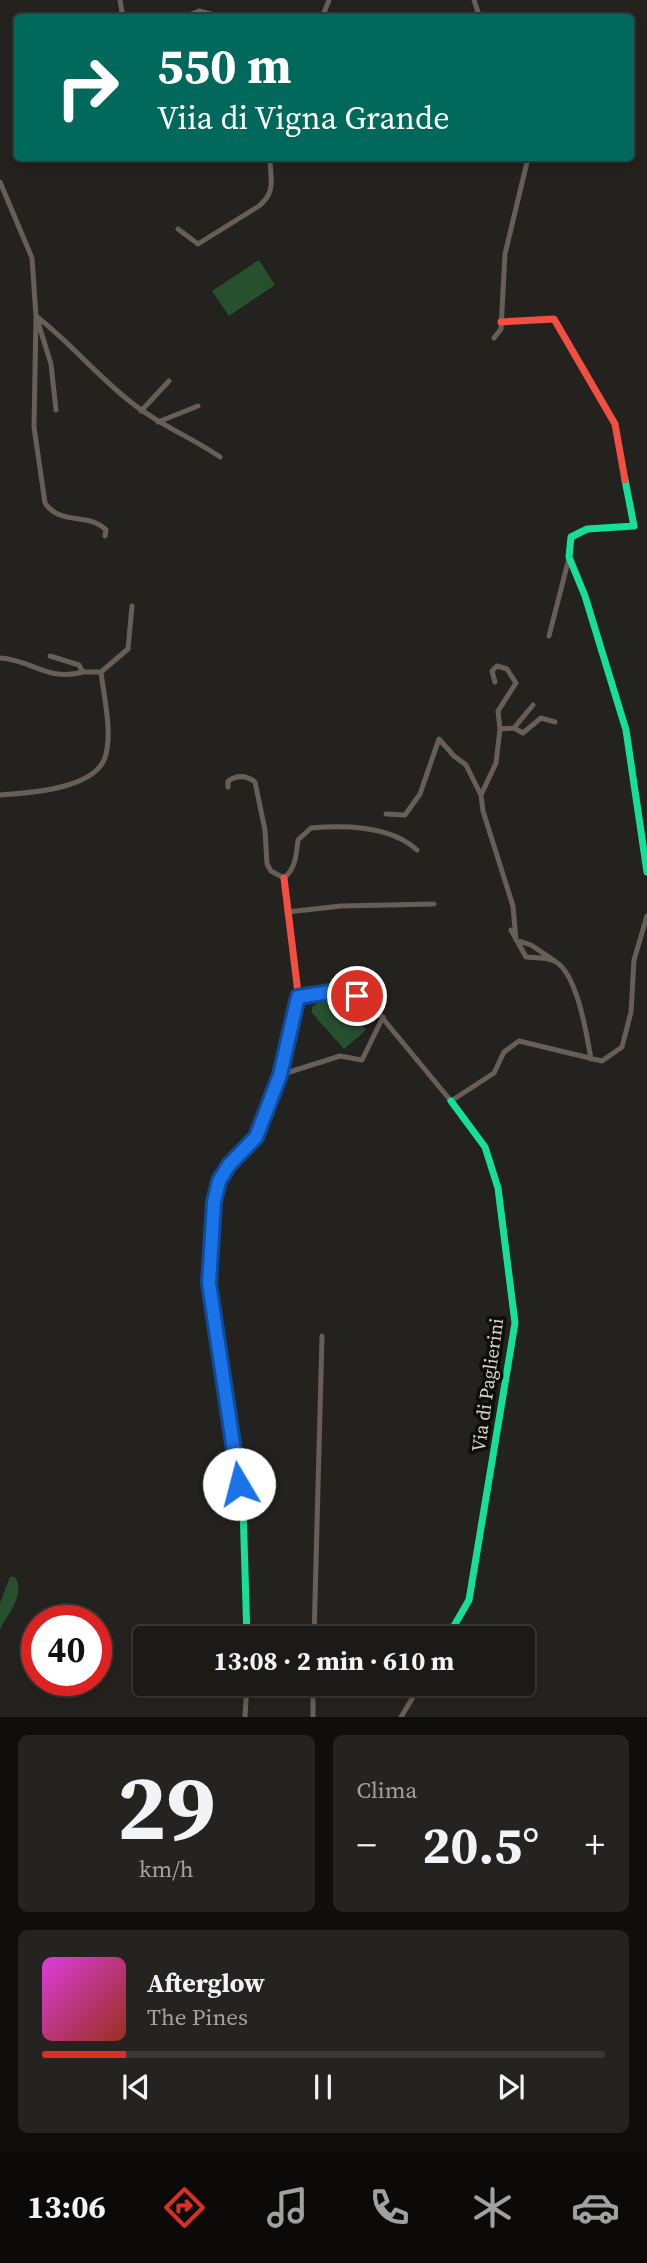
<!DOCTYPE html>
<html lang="it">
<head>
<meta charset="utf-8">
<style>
  body { margin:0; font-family:"Source Serif 4",serif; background:#24231f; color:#f1f3f6; height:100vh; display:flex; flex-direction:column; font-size:26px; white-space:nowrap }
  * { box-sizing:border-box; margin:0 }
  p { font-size:23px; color:#a0a1a1 }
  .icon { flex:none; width:38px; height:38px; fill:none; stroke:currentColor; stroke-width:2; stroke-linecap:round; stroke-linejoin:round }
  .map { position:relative; height:1717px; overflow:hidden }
  .details { display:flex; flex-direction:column; gap:18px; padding:18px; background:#0f0e0c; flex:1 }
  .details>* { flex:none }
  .guide { position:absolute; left:14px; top:14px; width:620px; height:147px; border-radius:7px; box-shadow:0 4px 10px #0003,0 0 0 2px #393835; background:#00695c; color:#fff; overflow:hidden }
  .speed { position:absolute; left:21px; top:1605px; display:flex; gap:14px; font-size:35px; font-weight:700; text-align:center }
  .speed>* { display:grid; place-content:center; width:91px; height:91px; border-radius:50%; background:#1b1a16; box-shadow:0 4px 10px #0003,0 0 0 2px #393835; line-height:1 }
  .speed .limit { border:10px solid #d22; background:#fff; color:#111 }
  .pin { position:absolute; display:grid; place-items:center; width:60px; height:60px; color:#fff; margin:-30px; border:4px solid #fff; border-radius:50%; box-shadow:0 2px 7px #0007 }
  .me { position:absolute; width:77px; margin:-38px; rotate:352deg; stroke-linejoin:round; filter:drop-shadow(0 0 5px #0008) }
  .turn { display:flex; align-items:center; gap:24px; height:147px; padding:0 28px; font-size:32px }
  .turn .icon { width:91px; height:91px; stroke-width:2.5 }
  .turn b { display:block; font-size:49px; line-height:60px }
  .big { font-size:52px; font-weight:700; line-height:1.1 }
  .details .tile { flex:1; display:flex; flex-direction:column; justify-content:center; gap:10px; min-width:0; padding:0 24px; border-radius:10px; background:#24231f }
  .details .dial { align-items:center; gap:0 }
  .dial b { font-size:91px; line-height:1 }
  .song { display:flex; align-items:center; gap:21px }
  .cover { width:84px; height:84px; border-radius:10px; background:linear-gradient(135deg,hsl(300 70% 55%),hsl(10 70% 35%)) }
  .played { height:7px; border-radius:4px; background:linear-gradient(90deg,#d93025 15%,#393835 15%) }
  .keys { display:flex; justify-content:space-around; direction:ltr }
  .heat { display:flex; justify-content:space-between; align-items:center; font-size:38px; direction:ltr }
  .details .tiles { flex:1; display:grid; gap:18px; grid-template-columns:1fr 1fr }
  .tile:last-child { grid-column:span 2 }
  .trip { position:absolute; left:133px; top:1626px; width:402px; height:70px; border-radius:7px; background:#1b1a16; box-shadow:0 4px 10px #0003,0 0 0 2px #393835; font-weight:700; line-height:70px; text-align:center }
  .menu { display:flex; height:112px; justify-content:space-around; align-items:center; background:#0b0a09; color:#a0a1a1 }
  .menu .icon { width:49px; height:49px }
  .menu .on { color:#d93025 }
  .menu b { font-size:32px; color:#f1f3f6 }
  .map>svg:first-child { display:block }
</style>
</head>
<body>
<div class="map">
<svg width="647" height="1717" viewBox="0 0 647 1717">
  <rect width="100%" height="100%" fill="#24221e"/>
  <path fill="#27502f" d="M259 260 275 285 229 316 212 291Z
    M331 995 338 996 366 1030 344 1049 312 1013V1007Z
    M10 1577H15C26 1594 8 1614 0 1629V1603Z"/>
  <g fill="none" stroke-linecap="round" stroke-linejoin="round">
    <path stroke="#675e57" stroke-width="5" d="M120 0 123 18
      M474 0 480 18
      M182 18 199 11 226 18
      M322 18 329 0
      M0 182 32 258 36 316C72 344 97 376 132 403 159 425 191 437 220 457
      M178 229 198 244 259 206C277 191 270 178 270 158
      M36 316 34 427 45 503C60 526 90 512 106 530L105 536
      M37 319 51 364 56 410
      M494 338 501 329 505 254 528 158
      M141 411 169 381
      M158 422 198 406
      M549 636 569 558
      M50 656 79 665 83 672H101
      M0 658C33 660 48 682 83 672
      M495 682 492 671 497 666 507 669 516 683 498 711 500 729 496 763 481 795 483 811 513 906 516 940 531 945 555 961
      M514 728 523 733 541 718 555 722
      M500 729 514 728 533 705
      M228 787V781C237 775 246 775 255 782L265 830 267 864 271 871 284 878C296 868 296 855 298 840L311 828C345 825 391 826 417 850
      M0 795C29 793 99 789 106 754 112 730 104 697 101 672L128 649 132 606
      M386 814 405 815 420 794 439 739 454 756 466 765 481 795
      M287 912 341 906 434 904
      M511 930 526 957C534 958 546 957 554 961 577 971 587 1036 591 1059
      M298 997C324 990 347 992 370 1003L451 1101 494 1073 504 1052 519 1041 602 1061 622 1047 631 1012 634 960 647 916
      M280 1075 340 1056 362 1060 383 1017
      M314 1638 322 1336
      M313 1684V1717
      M245 1717 247 1684
      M401 1717 421 1684"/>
    <path stroke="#16e098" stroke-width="7" d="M625 480 634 526 587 529 571 537 569 557 585 596 626 730 647 872
      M247 1638 243 1507 208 1260 220 1181 229 1165 253 1140
      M447 1638 469 1600 515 1323 498 1188 485 1147 451 1101"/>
    <path stroke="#f24e42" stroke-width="7" d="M501 322 554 319 615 424 625 480
      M253 1140 280 1075 299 1001 284 878"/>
  </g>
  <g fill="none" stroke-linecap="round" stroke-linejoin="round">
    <defs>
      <path id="route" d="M239 1484 209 1283 214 1202 219 1181 229 1165 256 1137 280 1075 298 997 330 992 357 996"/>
    </defs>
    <use href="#route" stroke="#114b97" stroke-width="18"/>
    <use href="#route" stroke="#1a73e8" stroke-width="12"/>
  </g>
  <g text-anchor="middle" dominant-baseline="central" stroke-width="7" stroke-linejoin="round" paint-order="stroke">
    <g font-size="19" fill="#d7d5d0" stroke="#0e0d09">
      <text transform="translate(487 1385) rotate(-82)">Via di Paglierini</text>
    </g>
  </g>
</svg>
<div class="speed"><div class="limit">40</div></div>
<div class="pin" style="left:357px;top:996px;background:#d93025"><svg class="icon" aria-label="arrive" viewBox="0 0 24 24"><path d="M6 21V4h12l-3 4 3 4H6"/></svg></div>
<svg class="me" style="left:239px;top:1484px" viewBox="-20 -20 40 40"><circle r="19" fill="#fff"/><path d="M0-13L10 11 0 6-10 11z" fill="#1a73e8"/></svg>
<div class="trip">13:08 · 2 min · 610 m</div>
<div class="guide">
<div class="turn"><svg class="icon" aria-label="right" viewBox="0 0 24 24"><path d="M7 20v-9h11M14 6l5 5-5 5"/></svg><div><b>550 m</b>Viia di Vigna Grande</div></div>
</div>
</div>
<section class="details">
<div class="tiles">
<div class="tile dial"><b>29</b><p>km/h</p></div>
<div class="tile"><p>Clima</p>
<div class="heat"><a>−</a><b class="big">20.5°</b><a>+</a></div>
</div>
<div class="tile">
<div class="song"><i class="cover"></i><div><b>Afterglow</b><p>The Pines</p></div></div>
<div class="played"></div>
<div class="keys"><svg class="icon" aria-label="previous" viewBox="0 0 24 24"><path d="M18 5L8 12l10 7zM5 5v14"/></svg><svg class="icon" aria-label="pause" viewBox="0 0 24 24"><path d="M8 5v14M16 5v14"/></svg><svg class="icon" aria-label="next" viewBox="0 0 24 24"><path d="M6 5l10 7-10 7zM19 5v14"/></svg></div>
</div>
</div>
</section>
<nav class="menu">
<b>13:06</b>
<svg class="icon on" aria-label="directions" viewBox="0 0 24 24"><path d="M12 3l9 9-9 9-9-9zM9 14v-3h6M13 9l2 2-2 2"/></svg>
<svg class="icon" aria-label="music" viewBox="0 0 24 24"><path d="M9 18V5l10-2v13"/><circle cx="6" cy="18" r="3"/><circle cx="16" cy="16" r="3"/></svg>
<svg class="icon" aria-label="phone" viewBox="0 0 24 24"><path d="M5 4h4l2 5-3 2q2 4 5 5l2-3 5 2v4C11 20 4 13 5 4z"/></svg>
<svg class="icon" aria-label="climate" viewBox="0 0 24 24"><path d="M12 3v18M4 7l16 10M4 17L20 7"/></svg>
<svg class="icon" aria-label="car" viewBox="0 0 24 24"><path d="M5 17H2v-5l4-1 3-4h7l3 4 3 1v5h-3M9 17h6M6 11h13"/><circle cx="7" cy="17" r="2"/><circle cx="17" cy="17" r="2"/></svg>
</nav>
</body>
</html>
